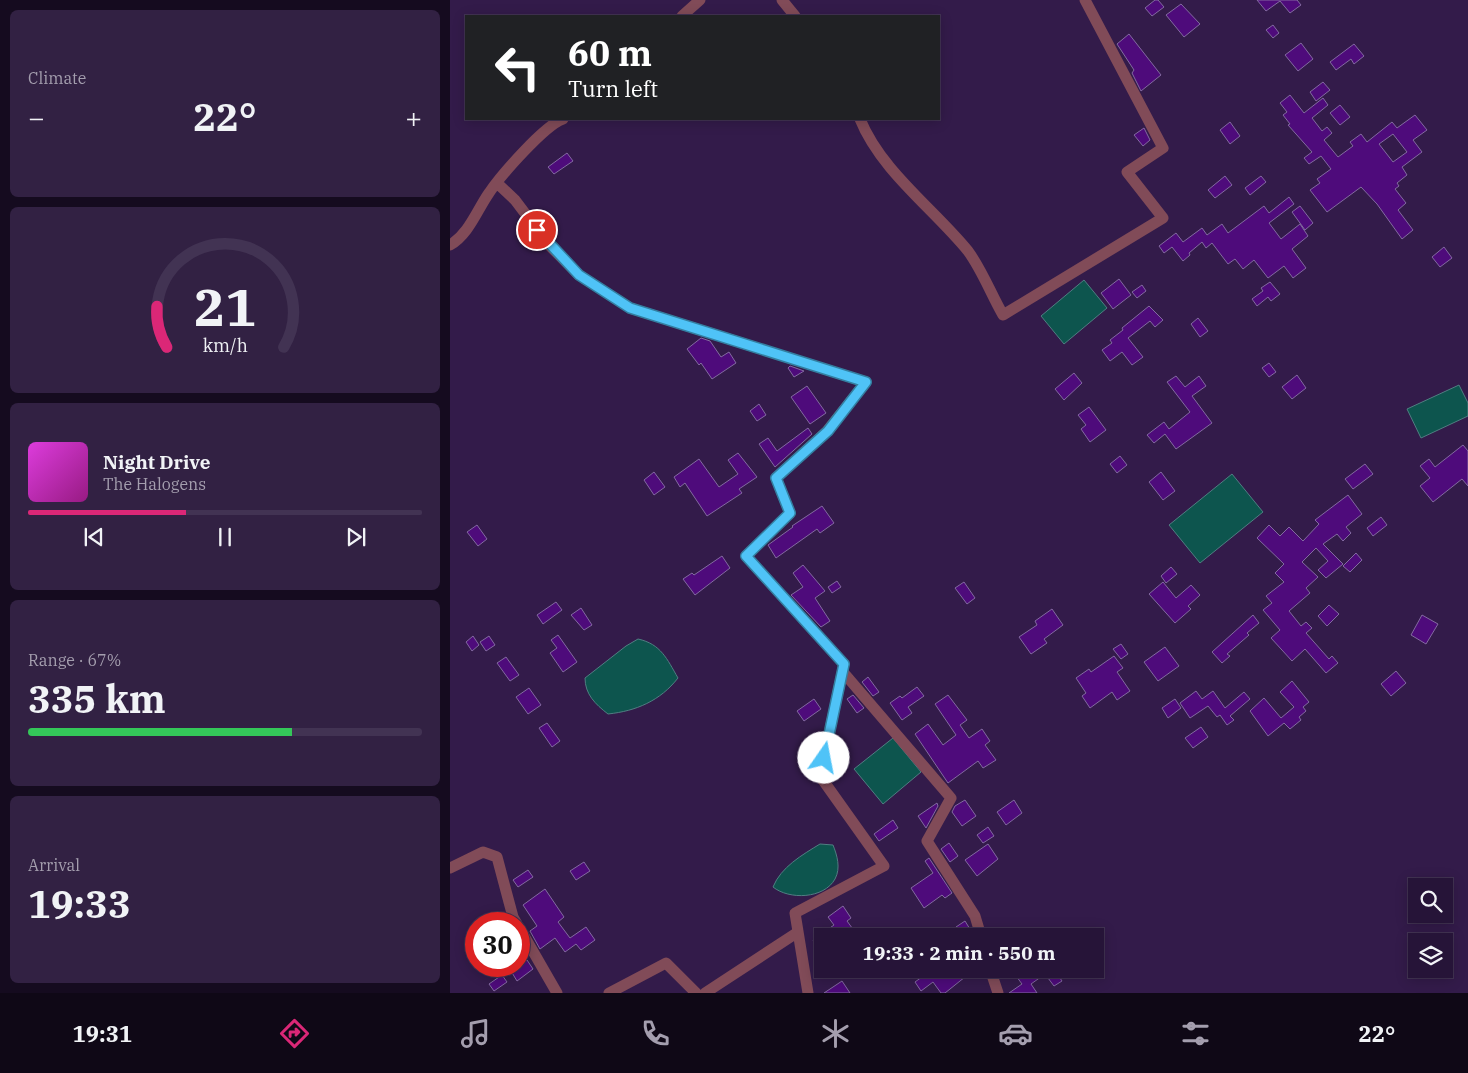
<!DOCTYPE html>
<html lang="en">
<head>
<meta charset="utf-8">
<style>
  body { margin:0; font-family:"IBM Plex Serif",serif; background:#322143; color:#f1f3f6; height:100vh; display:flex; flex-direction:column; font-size:19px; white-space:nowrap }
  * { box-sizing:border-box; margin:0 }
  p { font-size:16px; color:#a49eae }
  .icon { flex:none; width:28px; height:28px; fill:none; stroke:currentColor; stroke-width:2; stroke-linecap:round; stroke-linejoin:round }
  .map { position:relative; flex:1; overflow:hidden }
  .side { display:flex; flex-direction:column; gap:10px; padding:10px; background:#150b1f; width:450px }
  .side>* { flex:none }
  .hud { position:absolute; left:15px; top:15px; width:475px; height:105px; border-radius:0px; box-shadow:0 2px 12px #0003,0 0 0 1px #423353; background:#202124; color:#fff; overflow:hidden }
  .fabs { position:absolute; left:958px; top:878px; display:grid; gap:10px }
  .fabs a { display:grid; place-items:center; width:45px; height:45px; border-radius:0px; background:#261438; box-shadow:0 2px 12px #0003,0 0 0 1px #423353; font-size:25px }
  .speed { position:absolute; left:15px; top:912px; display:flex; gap:10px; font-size:25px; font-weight:700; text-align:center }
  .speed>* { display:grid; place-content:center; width:65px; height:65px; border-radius:50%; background:#261438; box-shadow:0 2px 12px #0003,0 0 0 1px #423353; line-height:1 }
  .speed .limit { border:8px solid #d22; background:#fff; color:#111 }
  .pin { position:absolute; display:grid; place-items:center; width:42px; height:42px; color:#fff; margin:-21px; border:2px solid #fff; border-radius:50%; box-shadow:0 1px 5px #0007 }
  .me { position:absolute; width:55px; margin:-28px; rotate:12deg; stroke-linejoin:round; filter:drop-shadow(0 0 4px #0008) }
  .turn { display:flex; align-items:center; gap:18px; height:105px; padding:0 20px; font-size:22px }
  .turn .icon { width:65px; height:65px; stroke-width:2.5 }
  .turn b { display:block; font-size:35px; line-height:42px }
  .big { font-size:38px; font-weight:800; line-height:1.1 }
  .side .widget { flex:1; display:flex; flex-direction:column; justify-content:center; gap:8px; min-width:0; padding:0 18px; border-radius:8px; background:#322143 }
  .side .dial { align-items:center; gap:0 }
  .dial svg { height:130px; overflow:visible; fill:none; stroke:#423353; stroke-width:7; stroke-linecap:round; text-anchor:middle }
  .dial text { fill:#f1f3f6; stroke:none }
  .song { display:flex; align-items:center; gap:15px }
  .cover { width:60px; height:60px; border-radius:8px; background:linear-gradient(135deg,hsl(300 70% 55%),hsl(310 70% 35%)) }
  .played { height:5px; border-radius:2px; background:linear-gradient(90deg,#db2777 40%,#423353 40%) }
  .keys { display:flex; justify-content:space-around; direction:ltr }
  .heat { display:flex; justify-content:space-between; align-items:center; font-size:28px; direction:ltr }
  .charge { height:8px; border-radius:4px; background:linear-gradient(90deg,#34c759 67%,#423353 0) }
  .trip { position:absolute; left:364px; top:928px; width:290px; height:50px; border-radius:0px; background:#261438; box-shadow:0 2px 12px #0003,0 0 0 1px #423353; font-weight:800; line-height:50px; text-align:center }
  .tabs { display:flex; height:80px; justify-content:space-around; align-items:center; background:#0f0816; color:#a49eae }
  .tabs .icon { width:35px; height:35px }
  .tabs .selected { color:#db2777 }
  .tabs b { font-size:22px; color:#f1f3f6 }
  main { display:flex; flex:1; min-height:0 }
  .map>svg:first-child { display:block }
</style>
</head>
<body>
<main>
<section class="side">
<div class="widget"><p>Climate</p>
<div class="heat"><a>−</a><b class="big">22°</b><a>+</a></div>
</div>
<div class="widget dial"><svg viewBox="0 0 100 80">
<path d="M14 69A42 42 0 1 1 86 69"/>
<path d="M14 69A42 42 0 0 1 8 44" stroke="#db2777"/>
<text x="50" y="56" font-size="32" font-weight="700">21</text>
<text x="50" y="72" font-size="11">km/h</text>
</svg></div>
<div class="widget">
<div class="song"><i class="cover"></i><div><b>Night Drive</b><p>The Halogens</p></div></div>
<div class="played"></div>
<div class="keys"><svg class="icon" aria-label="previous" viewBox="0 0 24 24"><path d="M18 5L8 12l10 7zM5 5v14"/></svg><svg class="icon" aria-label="pause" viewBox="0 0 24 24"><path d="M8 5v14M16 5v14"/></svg><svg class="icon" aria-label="next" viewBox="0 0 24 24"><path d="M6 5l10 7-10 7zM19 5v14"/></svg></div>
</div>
<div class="widget"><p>Range · 67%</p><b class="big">335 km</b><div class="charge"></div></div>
<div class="widget"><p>Arrival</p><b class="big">19:33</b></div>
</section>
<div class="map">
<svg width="1018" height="993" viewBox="0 0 1018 993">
  <rect width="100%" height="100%" fill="#331b4a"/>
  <path fill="#0d554e" stroke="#507e82" d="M634 280 657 308 614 344 591 316Z
    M1009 385 1018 403V416L971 438 957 409Z
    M782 474 813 512 750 563 719 525Z
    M188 639C211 644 217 659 228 678 210 701 186 711 158 714 145 704 135 694 135 678L176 646Z
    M443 738 471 772 433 804 404 769Z
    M370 844 383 845C387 855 391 868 385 879 374 899 339 900 323 887 331 867 352 855 370 844Z"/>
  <path fill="#4e0b7b" stroke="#836aa1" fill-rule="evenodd" d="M705 0H708L714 7 702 16 695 8Z
    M807 0H847L851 5 840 13 830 1 816 11Z
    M731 4 750 24 734 37 716 15Z
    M823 25 829 33 823 38 816 30Z
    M679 34 711 75 691 91 682 73 684 70 667 44Z
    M851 43 863 59 848 71 835 55Z
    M904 44 914 56 904 64 901 59 886 70 880 62Z
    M873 82 880 90 866 101 860 92Z
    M840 95 854 113 873 98 878 105 862 118 872 131 877 127 882 133 874 140 888 157 903 146 900 142 911 134 917 142 942 122 947 128 965 115 977 130 963 140 972 152 952 167 957 175 947 183 949 186 945 189 956 203 948 210 963 230 952 239 927 204 911 187 877 212 860 190 870 183 867 179 881 169 871 156 859 164 854 158 862 152 838 125 840 124 833 115 837 112 830 103ZM943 134 957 152 943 162 929 144Z
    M890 105 900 117 890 125 880 113Z
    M780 122 790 136 780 144 770 130Z
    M694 128 700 140 693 146 684 135Z
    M117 153 123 161 104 174 98 167Z
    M775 176 782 185 765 198 758 190Z
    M811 176 816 182 800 195 795 188Z
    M839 197 844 204 819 223 831 239 850 224 858 236 842 249 856 268 843 278 834 266 818 278 804 260 793 269 785 259 778 264 762 243 756 248 752 242 739 253 740 255 733 261 722 247 714 253 709 246 726 233 733 242 752 228 757 235 772 224 778 233 814 206 819 213Z
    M850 206 863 223 855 230 842 212Z
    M994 247 1002 258 990 267 982 257Z
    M669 279 681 295 663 309 651 293Z
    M820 282 830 294 821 301 818 297 807 306 802 299 813 291 811 288Z
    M692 285 696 291 687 298 682 292Z
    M699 306 713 320 705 327 700 321 678 338 693 357 682 365 672 352 660 361 652 350 662 343 660 340 673 330 672 328Z
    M748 318 758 331 750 337 741 324Z
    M251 338 260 341 271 357 279 352 286 363 262 379 251 363 249 365 237 349Z
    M819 363 826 372 819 377 812 368Z
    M340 366 354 371 344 377 338 368Z
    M624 373 632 383 614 400 605 389Z
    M847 375 856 388 842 399 832 387Z
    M726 376 735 387 749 376 756 386 742 396 762 423 726 449 715 434 704 443 697 435 714 422 719 429 740 412 717 382Z
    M357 386 376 413 360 424 341 397Z
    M309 404 316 415 307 421 300 411Z
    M639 407 656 430 640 442 631 429 636 425 628 415Z
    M358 428 362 434 325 467 309 444 318 438 327 451Z
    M1013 445 1018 451V486L1012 479 983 502 970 486 980 478 970 466 979 459 985 467Z
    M288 453 307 477 289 489 292 493 257 516 235 483 230 487 224 477 249 459 269 487 288 474 278 460Z
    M670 456 677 465 667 473 660 464Z
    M915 464 923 474 903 489 895 479Z
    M204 472 215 487 204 495 194 480Z
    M711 472 725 491 713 500 699 482Z
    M898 495 912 514 896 527 901 533 893 541 887 534 873 544 893 564 876 578 868 570 878 561 866 548 852 562 868 577 856 588 860 593 839 611 851 626 856 622 862 628 856 633 879 659 882 656 888 663 876 673 855 649 842 661 821 638 830 630 813 610 822 603 816 596 834 582 825 573 834 564 807 538 819 525 830 536 839 527 853 541 869 524 865 520Z
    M372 506 384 523 370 533 367 529 326 558 318 545 343 527 342 526Z
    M931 517 937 525 923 536 917 528Z
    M27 525 37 539 28 546 17 532Z
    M906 553 912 560 900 572 893 566Z
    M272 556 280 568 245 595 233 579 242 573 244 575Z
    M353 565 375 591 365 598 380 621 371 627 341 595 353 587 343 573Z
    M721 567 727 574 716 583 711 576Z
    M387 581 391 587 382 593 378 587Z
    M514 582 525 598 517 604 505 588Z
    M713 582 726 598 741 585 750 595 738 606 741 609 725 623 699 594Z
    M106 602 112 610 93 624 87 615Z
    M879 605 889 614 877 626 868 616Z
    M131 608 142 625 134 630 121 615Z
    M602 609 613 625 594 639 597 643 581 654 569 637 587 625 585 621Z
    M803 615 809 623 797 633 799 635 777 654 780 656 772 663 762 652Z
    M972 615 988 624 976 644 961 635Z
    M108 635 127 662 113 672 100 653 107 648 101 640Z
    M23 636 29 645 22 651 16 642Z
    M39 636 45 645 36 651 30 642Z
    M671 644 678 654 671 659 663 649Z
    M715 647 729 666 708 681 694 662Z
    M664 656 673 668 667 672 680 691 667 700 662 692 640 708 632 696 636 693 626 678 639 669 641 672Z
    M56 657 69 675 60 681 47 663Z
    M946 671 956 683 941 696 931 684Z
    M418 677 429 692 423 696 412 682Z
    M842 681 859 702 853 707 856 711 849 717 851 720 840 729 834 723 818 736 800 711 814 698 831 718 844 707 830 692Z
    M467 687 474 696 458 707 462 713 452 720 440 703 450 696 452 698Z
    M79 688 91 705 78 714 66 697Z
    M746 691 752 699 763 691 775 708 794 692 800 699 780 716 784 720 777 725 770 715 767 717 758 706 740 718 730 703Z
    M403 695 414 708 407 713 397 699Z
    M498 695 517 720 510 725 519 738 532 729 540 741 535 745 546 760 533 768 528 761 498 783 465 734 478 724 493 745 506 735 485 704Z
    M364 699 371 709 354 721 347 711Z
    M725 699 731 708 718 718 712 708Z
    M97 723 110 741 102 747 89 728Z
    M751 727 758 737 743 748 735 738Z
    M364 751 367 754 365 765 355 772 348 762Z
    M515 800 526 816 512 826 502 812 505 806Z
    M564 800 572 813 556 825 547 812Z
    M487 803 488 806 476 828 468 816Z
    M443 820 448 828 429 841 424 834Z
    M538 827 544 836 533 843 527 835Z
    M499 843 508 856 500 862 491 849Z
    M538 844 548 859 527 876 515 860Z
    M479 858 502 893 495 898 492 895 474 908 461 888 483 873 475 861Z
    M134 862 140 871 126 880 120 871Z
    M78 870 83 877 68 887 63 880Z
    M95 889 114 917 108 922 120 938 136 927 145 940 131 950 126 944 115 952 105 938 90 949 80 931 87 926 73 905Z
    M393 906 401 918 397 921 408 936H372V953L363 940 384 925 378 917Z
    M515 921 523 934 519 936H513L506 927Z
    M77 960 83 969 67 981 61 971Z
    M472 969H525L495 993H491L483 982 471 991 465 982 476 974Z
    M561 969H575L578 974 586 969H604L612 981 604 986 595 974 581 984 587 993H559L572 984Z
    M52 975 57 982 44 991 39 984Z
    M392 981 400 993H374Z"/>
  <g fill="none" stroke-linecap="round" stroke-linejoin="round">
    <path stroke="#814b58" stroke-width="11" d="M332 0 345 16
      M232 16 250 0
      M410 119C431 171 484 209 518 251 532 270 541 294 553 315L713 218 677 172 713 148 635 0
      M47 183 65 200 99 245 129 275 180 308 416 382 377 431 326 478 340 513 296 556 394 664 370 776 434 866 345 913 358 993
      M0 245C19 234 27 210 39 193 51 175 95 125 113 119
      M393 672 501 798 477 841 525 916 531 936
      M0 868 33 852 47 857 63 917 67 924
      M69 927 107 993
      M540 969 548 993
      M159 993 216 963 246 993
      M255 993 348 932"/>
  </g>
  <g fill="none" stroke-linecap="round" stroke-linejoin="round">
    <defs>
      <path id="route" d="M87 230 129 275 180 308 416 382 378 431 326 478 340 513 296 556 394 664 374 758"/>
    </defs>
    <use href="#route" stroke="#337fa1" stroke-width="12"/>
    <use href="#route" stroke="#4fc3f7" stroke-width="9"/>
  </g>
</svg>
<div class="fabs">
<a><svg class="icon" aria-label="search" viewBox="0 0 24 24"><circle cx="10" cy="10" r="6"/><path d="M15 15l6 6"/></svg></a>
<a><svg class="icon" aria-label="layers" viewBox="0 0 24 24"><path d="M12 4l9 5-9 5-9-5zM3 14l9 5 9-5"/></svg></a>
</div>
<div class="speed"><div class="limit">30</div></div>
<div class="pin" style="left:87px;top:230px;background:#d93025"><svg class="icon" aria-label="arrive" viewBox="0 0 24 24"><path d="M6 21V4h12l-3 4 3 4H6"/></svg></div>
<svg class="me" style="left:374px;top:758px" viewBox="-20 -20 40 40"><circle r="19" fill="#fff"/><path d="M0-13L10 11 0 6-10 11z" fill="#4fc3f7"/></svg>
<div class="trip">19:33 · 2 min · 550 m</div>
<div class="hud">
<div class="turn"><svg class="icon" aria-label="left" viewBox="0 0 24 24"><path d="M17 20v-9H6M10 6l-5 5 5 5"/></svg><div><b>60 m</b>Turn left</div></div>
</div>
</div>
</main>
<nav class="tabs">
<b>19:31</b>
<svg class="icon selected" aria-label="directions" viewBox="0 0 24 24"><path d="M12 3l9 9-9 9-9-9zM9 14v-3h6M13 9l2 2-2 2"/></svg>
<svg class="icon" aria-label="music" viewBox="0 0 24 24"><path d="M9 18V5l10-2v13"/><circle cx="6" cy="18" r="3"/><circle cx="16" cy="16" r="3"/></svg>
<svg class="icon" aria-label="phone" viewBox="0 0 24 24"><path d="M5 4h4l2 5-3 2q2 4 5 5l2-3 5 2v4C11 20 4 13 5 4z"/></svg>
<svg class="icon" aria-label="climate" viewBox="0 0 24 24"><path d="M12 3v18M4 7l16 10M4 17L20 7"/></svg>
<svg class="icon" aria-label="car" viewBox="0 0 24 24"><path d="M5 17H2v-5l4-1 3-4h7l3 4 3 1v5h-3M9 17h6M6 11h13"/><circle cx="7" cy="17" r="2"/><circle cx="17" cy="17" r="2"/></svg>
<svg class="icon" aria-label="filters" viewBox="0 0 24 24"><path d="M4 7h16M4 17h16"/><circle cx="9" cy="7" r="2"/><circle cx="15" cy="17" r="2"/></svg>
<b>22°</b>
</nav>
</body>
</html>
